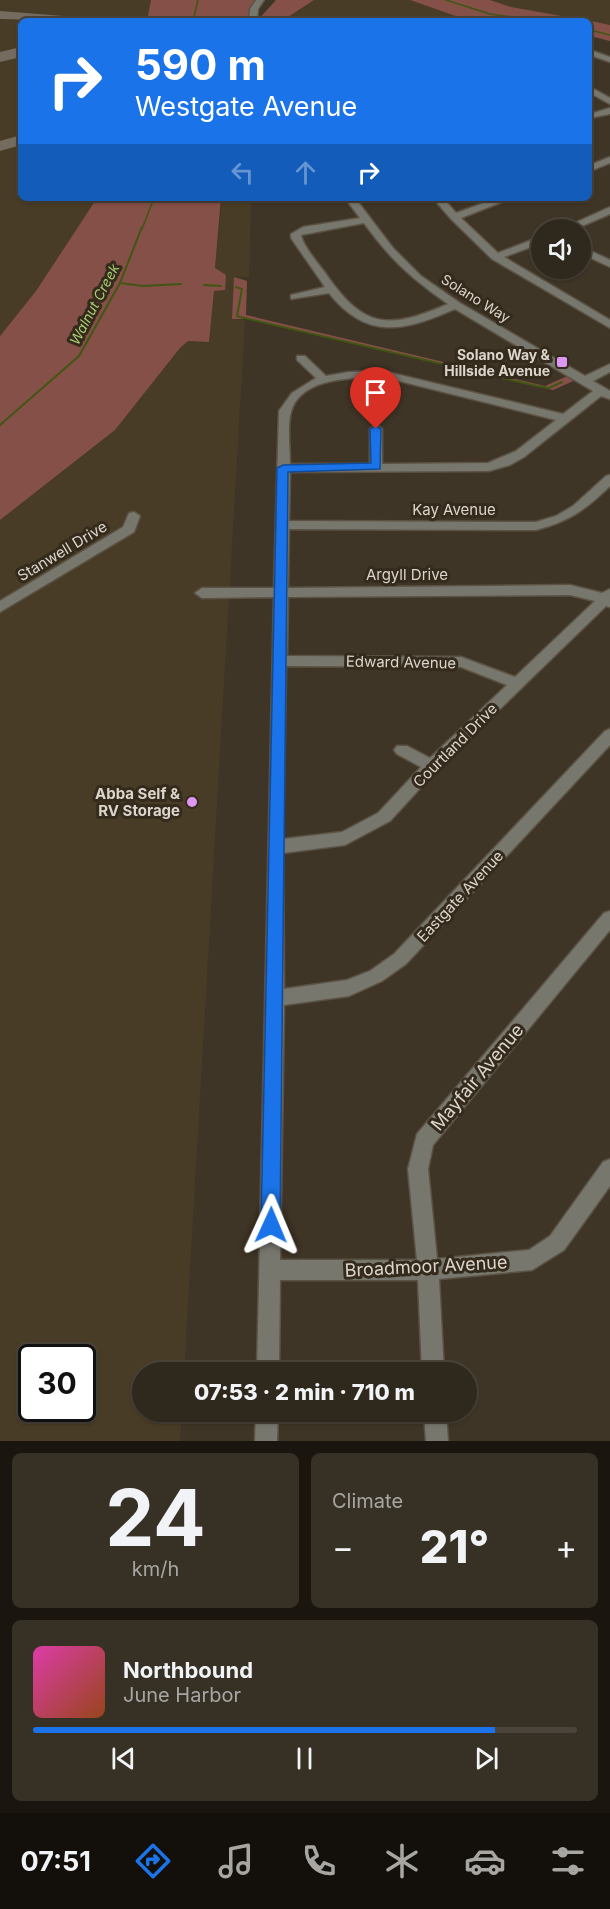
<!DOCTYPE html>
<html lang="en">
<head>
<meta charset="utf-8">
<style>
  body { margin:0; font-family:Inter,sans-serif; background:#373025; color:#f1f3f6; height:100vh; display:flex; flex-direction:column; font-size:22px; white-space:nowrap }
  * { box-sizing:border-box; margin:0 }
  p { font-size:20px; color:#a7a6a3 }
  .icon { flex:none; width:33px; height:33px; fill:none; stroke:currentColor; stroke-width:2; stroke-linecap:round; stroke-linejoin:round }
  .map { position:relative; height:1441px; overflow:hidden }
  .sheet { display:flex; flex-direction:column; gap:12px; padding:12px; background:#1a160f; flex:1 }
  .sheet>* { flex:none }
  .hud { position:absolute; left:18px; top:18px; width:574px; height:183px; border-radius:9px; box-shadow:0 2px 4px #0004,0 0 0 2px #4a443b; background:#1a73e8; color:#fff; overflow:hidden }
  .controls { position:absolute; left:531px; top:219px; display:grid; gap:12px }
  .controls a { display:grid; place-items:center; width:60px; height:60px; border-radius:50%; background:#2f281c; box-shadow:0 2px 4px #0004,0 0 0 2px #4a443b; font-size:30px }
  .speed { position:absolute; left:18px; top:1344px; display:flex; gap:12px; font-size:30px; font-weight:700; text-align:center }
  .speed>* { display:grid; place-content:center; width:78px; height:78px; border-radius:50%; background:#2f281c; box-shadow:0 2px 4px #0004,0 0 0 2px #4a443b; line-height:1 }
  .speed .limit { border:3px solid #111; border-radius:9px; background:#fff; color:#111 }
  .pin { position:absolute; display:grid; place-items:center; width:51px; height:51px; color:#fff; margin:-62px -26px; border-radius:50% 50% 50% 0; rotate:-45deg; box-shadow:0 0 6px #0007 }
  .pin .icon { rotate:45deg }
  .me { position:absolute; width:66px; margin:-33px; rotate:1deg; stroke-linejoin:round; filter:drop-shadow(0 0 4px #0008) }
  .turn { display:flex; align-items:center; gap:21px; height:126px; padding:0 18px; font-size:27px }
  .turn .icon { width:78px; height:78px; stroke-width:2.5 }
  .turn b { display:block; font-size:42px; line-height:51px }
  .lanes { display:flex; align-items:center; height:57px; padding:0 18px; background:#0003; justify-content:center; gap:30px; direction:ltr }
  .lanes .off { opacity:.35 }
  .big { font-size:45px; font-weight:800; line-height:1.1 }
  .sheet .card { flex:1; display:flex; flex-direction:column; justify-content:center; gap:9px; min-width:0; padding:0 21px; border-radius:9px; background:#373025 }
  .sheet .dial { align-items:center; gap:0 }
  .dial b { font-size:78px; line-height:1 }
  .song { display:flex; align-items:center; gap:18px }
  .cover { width:72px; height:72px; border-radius:9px; background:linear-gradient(135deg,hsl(320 70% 55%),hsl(20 70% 35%)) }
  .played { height:6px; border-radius:3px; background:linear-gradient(90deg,#1a73e8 85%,#4a443b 85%) }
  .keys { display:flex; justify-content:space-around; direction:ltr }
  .heat { display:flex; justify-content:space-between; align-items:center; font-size:33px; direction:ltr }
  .sheet .tiles { flex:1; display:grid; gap:12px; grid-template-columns:1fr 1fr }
  .card:last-child { grid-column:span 2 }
  .trip { position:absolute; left:132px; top:1362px; width:345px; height:60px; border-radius:30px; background:#2f281c; box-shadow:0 2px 4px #0004,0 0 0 2px #4a443b; font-weight:800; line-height:60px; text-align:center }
  .tabs { display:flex; height:96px; justify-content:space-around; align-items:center; background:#13100b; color:#a7a6a3 }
  .tabs .icon { width:42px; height:42px }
  .tabs .active { color:#1a73e8 }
  .tabs b { font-size:27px; color:#f1f3f6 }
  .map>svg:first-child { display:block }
</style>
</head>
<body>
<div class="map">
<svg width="610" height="1441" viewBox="0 0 610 1441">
  <rect width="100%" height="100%" fill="#3f3526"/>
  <path fill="#493c26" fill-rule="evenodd" d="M0 0H151L147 21H21V198H97L36 291 0 336Z
    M314 0H410L468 20 282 21Z
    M490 0H610V25L511 7Z
    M222 198H251L249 277H234L233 319 245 320 184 1372H142V1412H182L180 1441H0V520L115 430 180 348 188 341 209 342 214 291 224 290 215 268ZM32 1358H82V1408H32Z"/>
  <path fill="#855047" d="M151 0H260L253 21H147Z
    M276 0H314L282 21H257Z
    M410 0H490L511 7 596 22 610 25V41L590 36V21H466L467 20Z
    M97 198H221L215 268 226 275 225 290 214 291 209 342 188 341 180 348 115 430 0 520V336L36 291Z
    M234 277 247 281 246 315 545 386 572 374 580 378 553 390 249 319H232Z"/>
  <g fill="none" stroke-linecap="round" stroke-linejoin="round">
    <path stroke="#3f5713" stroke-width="1.5" d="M446 0 490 14 542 21
      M193 21 198 0
      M590 30 610 35
      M142 229 154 198"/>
    <path stroke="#3f5713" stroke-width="2" d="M120 283 143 286 181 284
      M204 285 221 286
      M236 287 242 289 237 316 240 317 537 386 549 388 562 382
      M0 425 79 356 120 283 142 227"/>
    <path fill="#746c5f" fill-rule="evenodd" d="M0 11 77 17 84 21 0 19Z
      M21 47V57L0 62V52Z
      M21 135V145L0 151V141Z"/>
    <defs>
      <path id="minor" d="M256 0H264L258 9 257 21H249L250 9Z
        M590 50 610 57V62L590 55Z
        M590 87 610 98V104L590 93Z
        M610 108V114L590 118V114Z
        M610 157V163L590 171V165Z
        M345 198H355L393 248 421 276 460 303 585 376 610 364V372L593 381 610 391V399L601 396 524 457 510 465 489 471 290 472 289 521 536 522 556 516 573 506 606 476 610 475V486C585 510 570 521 536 530L289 529 288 588 570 585 602 593 610 589V607L606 606 437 770 390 821 345 845 283 853 284 989 347 980 370 971 394 954 605 731 610 729V745L406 964 382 981 349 996 284 1005 280 1260H417L408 1169 417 1134 604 913 610 911V930L433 1145 428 1169 437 1259 529 1250 550 1236 603 1162 610 1159V1186L564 1250 532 1270 439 1279 444 1372H422L418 1280H280L279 1372H257L274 597 202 598 195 593 202 588H274L279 411 292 393 316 378 297 360V356H305L326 376 349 372 383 371 563 414 593 391 455 309C405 331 367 341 329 293L291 299V295L325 287 291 238V234L303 227 360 218ZM364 223C391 260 411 278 448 304 388 330 364 329 326 274 318 263 304 248 301 235ZM383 377 556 420 516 451 488 463 382 464V429L376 425 370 429V464H290C290 450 287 425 291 412 301 376 355 378 383 377ZM570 595 595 601 515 677 461 657 287 656 288 597ZM286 666 461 667 507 685 430 758 407 746H397L394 750 397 754 421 767 378 813 342 832 283 839Z
        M433 198H443L456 213 498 198H512L461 218 498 253 542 236V243L504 257 610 320V328L492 259 451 219Z
        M610 207V214L573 230H559Z
        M580 246 610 260V267L580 253Z
        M134 512 140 516 134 532 0 612V601L123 527 129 513Z
        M256 1412H278L277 1441H255Z
        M424 1412H446L448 1441H426Z"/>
    </defs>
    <use href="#minor" stroke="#5b5244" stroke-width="3"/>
    <use href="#minor" fill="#77776e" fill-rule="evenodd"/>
  </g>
  <path fill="#1a73e8" stroke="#114b97" stroke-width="1.5" d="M376 426 381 429 380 469 288 472 280 1225 277 1231 271 1234 264 1231 261 1225 277 468 283 465 371 463 370 429Z"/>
  <g fill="#de98f3" stroke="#352b1c" stroke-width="2">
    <rect x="556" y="356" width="12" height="12" rx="3"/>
    <circle cx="192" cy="802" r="6"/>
  </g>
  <g text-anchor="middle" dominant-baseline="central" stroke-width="6" stroke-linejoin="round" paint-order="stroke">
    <g font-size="14" fill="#dbd5cc" stroke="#352b1c">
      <text transform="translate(476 298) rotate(32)">Solano Way</text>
    </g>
    <g font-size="14" font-style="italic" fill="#a9ce72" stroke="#352b1c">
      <text transform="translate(94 304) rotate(-62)">Walnut Creek</text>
    </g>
    <g font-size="14" font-weight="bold" fill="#dbd5cc" stroke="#352b1c" text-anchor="end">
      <text x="550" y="354">Solano Way &amp;<tspan x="550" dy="16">Hillside Avenue</tspan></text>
    </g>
    <g font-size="15" fill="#dbd5cc" stroke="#352b1c">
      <text x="454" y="509">Kay Avenue</text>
      <text transform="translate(62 551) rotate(-31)">Stanwell Drive</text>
      <text x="407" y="574">Argyll Drive</text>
      <text transform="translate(401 662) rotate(1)">Edward Avenue</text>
      <text transform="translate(455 745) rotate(-45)">Courtland Drive</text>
      <text transform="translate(460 896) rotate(-47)">Eastgate Avenue</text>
    </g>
    <g font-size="15" font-weight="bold" fill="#dbd5cc" stroke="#352b1c" text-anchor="end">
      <text x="180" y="793">Abba Self &amp;<tspan x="180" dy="17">RV Storage</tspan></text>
    </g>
    <g font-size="18" fill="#dbd5cc" stroke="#352b1c">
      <text transform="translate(477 1077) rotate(-50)">Mayfair Avenue</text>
      <text transform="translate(426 1266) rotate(-3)">Broadmoor Avenue</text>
    </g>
  </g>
</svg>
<div class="controls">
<a><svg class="icon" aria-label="sound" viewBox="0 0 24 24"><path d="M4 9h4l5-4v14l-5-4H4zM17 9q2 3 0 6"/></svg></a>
</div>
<div class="speed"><div class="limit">30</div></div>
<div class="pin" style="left:376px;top:429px;background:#d93025"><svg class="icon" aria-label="arrive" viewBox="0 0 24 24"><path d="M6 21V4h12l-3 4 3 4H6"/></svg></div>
<svg class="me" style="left:271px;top:1225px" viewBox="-20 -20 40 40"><path d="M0-17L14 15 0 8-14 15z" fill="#1a73e8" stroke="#fff" stroke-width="4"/></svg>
<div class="trip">07:53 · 2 min · 710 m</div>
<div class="hud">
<div class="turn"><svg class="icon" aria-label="right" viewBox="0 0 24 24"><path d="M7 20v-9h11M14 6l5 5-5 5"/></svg><div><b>590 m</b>Westgate Avenue</div></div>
<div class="lanes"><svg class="icon off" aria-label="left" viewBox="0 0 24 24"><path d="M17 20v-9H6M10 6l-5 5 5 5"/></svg><svg class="icon off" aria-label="ahead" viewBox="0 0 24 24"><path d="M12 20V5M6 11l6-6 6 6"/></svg><svg class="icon" aria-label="right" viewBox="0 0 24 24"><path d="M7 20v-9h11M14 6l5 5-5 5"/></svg></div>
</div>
</div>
<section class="sheet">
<div class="tiles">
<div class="card dial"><b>24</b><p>km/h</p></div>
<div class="card"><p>Climate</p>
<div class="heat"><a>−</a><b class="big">21°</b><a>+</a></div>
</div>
<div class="card">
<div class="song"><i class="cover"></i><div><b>Northbound</b><p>June Harbor</p></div></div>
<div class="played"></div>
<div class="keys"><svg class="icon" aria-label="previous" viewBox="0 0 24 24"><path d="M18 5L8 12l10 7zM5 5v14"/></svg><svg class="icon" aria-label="pause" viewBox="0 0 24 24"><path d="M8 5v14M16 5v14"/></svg><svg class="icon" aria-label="next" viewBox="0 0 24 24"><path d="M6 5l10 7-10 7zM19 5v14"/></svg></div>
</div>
</div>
</section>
<nav class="tabs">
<b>07:51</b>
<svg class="icon active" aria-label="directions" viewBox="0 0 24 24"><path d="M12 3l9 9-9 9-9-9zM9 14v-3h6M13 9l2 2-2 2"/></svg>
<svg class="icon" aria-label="music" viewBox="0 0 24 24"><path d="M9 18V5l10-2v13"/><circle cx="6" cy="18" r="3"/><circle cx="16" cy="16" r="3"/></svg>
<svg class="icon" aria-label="phone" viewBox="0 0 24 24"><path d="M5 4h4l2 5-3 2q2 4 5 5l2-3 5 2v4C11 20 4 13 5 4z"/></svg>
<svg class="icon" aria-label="climate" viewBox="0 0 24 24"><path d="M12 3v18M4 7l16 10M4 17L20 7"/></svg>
<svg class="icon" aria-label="car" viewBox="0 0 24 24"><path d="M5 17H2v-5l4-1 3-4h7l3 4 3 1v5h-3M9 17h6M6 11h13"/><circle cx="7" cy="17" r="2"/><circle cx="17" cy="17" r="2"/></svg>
<svg class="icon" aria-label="filters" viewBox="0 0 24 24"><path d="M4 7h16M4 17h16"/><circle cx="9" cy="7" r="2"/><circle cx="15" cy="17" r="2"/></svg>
</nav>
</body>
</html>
